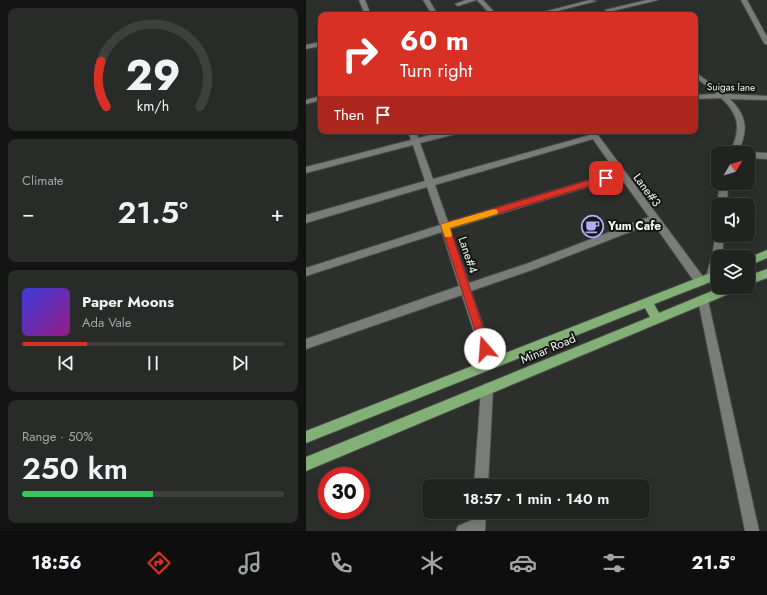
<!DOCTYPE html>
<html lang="en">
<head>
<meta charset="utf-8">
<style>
  body { margin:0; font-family:Jost,sans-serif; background:#292b29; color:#f1f3f6; height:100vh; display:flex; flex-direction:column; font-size:15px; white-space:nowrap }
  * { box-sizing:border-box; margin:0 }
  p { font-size:13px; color:#a2a4a5 }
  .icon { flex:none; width:22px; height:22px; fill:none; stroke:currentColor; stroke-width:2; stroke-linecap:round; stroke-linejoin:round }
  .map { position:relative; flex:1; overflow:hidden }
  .sheet { display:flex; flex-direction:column; gap:8px; padding:8px; background:#121312; width:306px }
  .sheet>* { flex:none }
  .guide { position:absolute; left:12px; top:12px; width:380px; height:122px; border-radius:8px; box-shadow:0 2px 10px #0003,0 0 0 1px #3e403e; background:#d93025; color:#fff; overflow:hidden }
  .needle { width:26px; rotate:52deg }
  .tools { position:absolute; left:405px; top:146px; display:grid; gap:8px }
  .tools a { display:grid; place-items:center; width:44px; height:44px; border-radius:8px; background:#212320; box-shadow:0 2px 10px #0003,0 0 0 1px #3e403e; font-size:20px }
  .speed { position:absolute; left:12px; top:467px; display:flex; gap:8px; font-size:20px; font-weight:700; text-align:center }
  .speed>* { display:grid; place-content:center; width:52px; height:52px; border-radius:50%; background:#212320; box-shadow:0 2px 10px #0003,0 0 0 1px #3e403e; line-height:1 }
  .speed .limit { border:6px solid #d22; background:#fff; color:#111 }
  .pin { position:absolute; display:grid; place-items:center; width:34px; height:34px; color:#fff; margin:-17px; border-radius:8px; box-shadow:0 2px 6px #0006 }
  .me { position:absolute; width:44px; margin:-22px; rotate:342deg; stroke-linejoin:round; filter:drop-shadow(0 0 3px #0008) }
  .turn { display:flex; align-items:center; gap:14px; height:84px; padding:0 16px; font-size:18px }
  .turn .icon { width:52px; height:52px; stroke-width:2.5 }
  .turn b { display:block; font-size:28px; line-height:34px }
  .then { display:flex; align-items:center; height:38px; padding:0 16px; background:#0003; gap:8px; font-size:15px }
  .big { font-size:30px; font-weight:600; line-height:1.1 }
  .sheet .widget { flex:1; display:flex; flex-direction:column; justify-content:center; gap:6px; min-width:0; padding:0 14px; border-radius:8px; background:#292b29 }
  .sheet .dial { align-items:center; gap:0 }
  .dial svg { height:104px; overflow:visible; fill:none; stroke:#3e403e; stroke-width:7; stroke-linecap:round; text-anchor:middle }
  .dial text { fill:#f1f3f6; stroke:none }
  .song { display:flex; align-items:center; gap:12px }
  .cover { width:48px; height:48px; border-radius:6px; background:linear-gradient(135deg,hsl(240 70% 55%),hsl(310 70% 35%)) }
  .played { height:4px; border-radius:2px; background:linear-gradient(90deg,#d93025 25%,#3e403e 25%) }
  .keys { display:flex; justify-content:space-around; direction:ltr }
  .heat { display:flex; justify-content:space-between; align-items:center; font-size:22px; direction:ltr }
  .charge { height:6px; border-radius:3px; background:linear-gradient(90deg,#34c759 50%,#3e403e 0) }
  .trip { position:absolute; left:116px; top:479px; width:228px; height:40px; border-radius:8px; background:#212320; box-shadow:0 2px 10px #0003,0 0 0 1px #3e403e; font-weight:600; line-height:40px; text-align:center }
  .menu { display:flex; height:64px; justify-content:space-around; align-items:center; background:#0d0e0d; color:#a2a4a5 }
  .menu .icon { width:28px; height:28px }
  .menu .active { color:#d93025 }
  .menu b { font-size:18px; color:#f1f3f6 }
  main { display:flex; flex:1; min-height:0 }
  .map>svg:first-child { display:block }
</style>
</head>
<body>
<main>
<section class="sheet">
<div class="widget dial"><svg viewBox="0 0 100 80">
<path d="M14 69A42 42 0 1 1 86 69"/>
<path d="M14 69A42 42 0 0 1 10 34" stroke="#d93025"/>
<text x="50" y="56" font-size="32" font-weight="700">29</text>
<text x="50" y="72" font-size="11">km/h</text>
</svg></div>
<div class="widget"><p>Climate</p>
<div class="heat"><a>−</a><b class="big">21.5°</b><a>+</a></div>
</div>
<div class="widget">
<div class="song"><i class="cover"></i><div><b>Paper Moons</b><p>Ada Vale</p></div></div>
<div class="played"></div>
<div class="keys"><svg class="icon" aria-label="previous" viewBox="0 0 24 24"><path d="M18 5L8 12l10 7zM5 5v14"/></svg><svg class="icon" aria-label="pause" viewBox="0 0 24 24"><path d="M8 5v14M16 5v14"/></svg><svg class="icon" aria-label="next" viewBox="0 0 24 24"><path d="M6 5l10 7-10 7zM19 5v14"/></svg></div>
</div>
<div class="widget"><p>Range · 50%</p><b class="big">250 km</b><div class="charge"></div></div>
</section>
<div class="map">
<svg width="461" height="531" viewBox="0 0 461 531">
  <rect width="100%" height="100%" fill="#2c2f2b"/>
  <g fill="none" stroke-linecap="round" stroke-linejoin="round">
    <defs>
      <path id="minor" d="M53 0H59L65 15H59Z
        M117 0H123L132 15H109L124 11Z
        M160 0H170L152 6 149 4Z
        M171 0H177L191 15H185Z
        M284 0 290 1 236 15H226Z
        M341 0H352L302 12 299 10Z
        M435 0H441L461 37V45L458 43Z
        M15 42V46L0 49V45Z
        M389 72 419 94 461 96V100L424 99C442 117 442 130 432 153H424C434 130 435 116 415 98L389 99V95L411 94 389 77Z
        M15 96V100L0 104V100Z
        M102 131H110L112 138 141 131H155L154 133 114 143 127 179 284 135 281 131H289L398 278 399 281 398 284 394 285 390 284 347 223 226 270 165 291 190 364 188 368 184 370 180 368 178 364 156 295 0 349V339L153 286 136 232 0 276V268L134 225 121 187 0 223V215L119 181 107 145 0 173V167L105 140ZM287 139 310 172 142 222 129 185ZM314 177 343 217 220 264 163 283 144 229Z
        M442 152 461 153V159L442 158V153H439Z
        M414 183H422L421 205H411Z
        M410 232H412V235H418L416 257H412C412 265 412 273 409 280L405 281 401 280 400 277 407 252Z
        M397 295 401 297 402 300 453 531H439L392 300 393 297Z
        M181 383 185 385 187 389 182 486H168L175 389 177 385Z
        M166 512H180L179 531H150L152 526 166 520Z"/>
      <path id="primary" d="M461 250V258L442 266V258Z
        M461 269V278L442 285V276Z
        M412 270V279L348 304 353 313 416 287H433L432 290 0 471V457L344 317 339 308 0 443V431Z"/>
    </defs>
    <use href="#minor" stroke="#4a4c4a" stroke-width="2"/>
    <use href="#primary" stroke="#4a4c4a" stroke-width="2"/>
    <use href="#minor" fill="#797d78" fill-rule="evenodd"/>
    <use href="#primary" fill="#83b076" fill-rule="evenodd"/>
  </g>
  <path fill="#d93025" stroke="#8d1f18" d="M300 175 304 178 303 180 144 228 184 349 183 352 179 354 176 352 135 226 136 224Z"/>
  <path fill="#f59e0b" d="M188 209 191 210 192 212 191 214 144 228 146 235 145 237H139L135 226 136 224Z"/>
  <defs>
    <symbol id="cafe-ring" viewBox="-11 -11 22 22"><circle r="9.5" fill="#151715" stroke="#b5acf9" stroke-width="1.5"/><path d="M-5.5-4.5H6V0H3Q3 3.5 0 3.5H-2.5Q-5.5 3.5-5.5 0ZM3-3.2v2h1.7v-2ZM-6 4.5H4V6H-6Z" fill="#b5acf9"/></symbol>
  </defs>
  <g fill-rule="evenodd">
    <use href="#cafe-ring" x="274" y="214" width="25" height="25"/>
  </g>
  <g text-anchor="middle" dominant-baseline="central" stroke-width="4" stroke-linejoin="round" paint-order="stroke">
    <g font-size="10" fill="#f3f5f3" stroke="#151715">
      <text transform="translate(425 87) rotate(1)">Suigas lane</text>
    </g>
    <g font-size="12" fill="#f3f5f3" stroke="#151715">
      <text transform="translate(341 190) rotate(54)">Lane#3</text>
      <text transform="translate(162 255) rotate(72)">Lane#4</text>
      <text transform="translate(242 349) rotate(-23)">Minar Road</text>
    </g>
    <g font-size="12" font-weight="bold" fill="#f3f5f3" stroke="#151715" text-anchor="start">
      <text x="302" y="226">Yum Cafe</text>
    </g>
  </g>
</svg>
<div class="tools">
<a><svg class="needle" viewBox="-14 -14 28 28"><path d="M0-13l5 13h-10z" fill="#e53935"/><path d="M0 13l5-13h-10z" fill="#a2a4a5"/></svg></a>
<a><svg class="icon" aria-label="sound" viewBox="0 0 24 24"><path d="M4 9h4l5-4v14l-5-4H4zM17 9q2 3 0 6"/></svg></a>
<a><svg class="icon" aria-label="layers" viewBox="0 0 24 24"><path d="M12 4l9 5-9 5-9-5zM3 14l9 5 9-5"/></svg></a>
</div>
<div class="speed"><div class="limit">30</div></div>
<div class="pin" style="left:300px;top:178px;background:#d93025"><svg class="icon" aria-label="arrive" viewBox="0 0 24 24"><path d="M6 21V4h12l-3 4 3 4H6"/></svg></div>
<svg class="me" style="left:179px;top:349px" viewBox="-20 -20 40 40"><circle r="19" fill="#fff"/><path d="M0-13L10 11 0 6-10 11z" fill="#d93025"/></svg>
<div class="trip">18:57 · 1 min · 140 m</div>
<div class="guide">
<div class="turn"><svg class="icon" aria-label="right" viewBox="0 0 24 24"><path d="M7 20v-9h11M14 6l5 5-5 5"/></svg><div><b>60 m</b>Turn right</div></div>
<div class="then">Then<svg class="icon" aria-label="arrive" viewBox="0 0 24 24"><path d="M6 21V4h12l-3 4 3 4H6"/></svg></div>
</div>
</div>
</main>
<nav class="menu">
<b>18:56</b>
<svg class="icon active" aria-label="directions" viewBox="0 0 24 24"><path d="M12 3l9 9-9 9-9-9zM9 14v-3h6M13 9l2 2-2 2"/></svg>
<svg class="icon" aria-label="music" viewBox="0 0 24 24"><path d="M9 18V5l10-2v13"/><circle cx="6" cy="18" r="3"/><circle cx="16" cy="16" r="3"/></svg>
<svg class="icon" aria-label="phone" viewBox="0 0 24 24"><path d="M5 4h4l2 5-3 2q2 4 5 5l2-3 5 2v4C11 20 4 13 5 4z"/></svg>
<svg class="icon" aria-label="climate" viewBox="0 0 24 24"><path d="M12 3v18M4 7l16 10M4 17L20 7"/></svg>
<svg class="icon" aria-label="car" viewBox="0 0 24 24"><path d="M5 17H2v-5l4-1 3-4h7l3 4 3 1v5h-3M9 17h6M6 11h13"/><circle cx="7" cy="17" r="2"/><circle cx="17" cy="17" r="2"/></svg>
<svg class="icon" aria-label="filters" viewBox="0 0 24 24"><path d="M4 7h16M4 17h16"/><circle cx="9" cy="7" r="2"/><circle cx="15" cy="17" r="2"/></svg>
<b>21.5°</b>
</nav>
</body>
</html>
